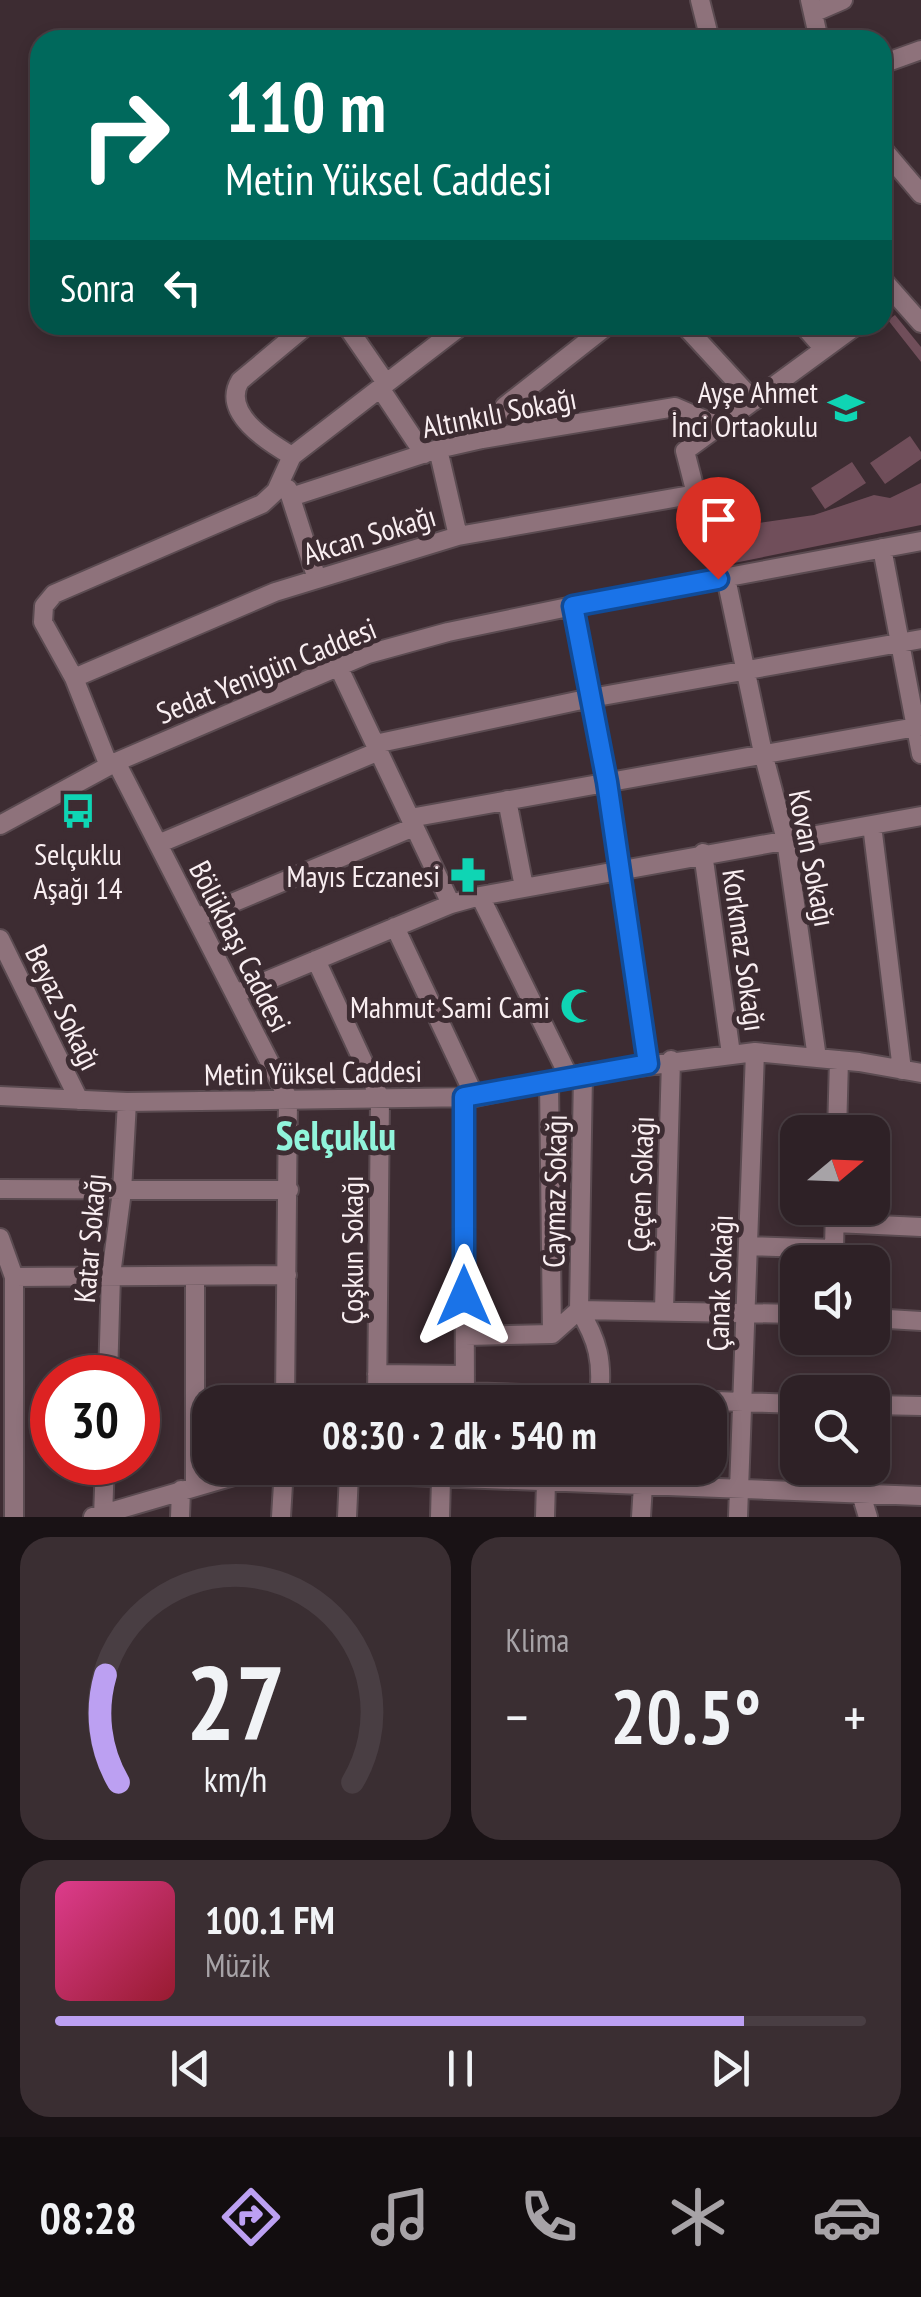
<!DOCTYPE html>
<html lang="tr">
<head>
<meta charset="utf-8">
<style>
  body { margin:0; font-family:"PT Sans Narrow",sans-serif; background:#3a2e32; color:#f1f3f6; height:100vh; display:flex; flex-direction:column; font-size:38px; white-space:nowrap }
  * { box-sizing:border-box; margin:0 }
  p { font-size:32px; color:#a7a3a7 }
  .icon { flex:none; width:55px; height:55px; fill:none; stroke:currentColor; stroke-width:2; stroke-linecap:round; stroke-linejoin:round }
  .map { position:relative; height:1517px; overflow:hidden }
  .sheet { display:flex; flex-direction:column; gap:20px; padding:20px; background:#191215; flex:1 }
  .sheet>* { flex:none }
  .guide { position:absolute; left:30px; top:30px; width:862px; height:305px; border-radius:30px; box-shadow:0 5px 15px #0003,0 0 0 2px #493e43; background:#00695c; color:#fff; overflow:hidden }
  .needle { width:65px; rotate:71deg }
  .controls { position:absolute; left:780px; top:1115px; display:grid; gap:20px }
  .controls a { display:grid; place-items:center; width:110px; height:110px; border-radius:20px; background:#2e2126; box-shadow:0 5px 15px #0003,0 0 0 2px #493e43; font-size:50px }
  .speed { position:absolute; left:30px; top:1355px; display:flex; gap:20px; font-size:50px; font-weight:700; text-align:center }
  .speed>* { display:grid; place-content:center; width:130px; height:130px; border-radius:50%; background:#2e2126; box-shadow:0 5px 15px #0003,0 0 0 2px #493e43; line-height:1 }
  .speed .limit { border:15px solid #d22; background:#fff; color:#111 }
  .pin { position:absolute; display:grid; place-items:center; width:85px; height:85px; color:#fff; margin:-102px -42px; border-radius:50% 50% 50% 0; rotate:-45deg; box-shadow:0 0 10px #0007 }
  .pin .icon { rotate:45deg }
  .me { position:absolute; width:110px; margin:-55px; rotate:0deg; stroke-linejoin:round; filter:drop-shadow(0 0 8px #0008) }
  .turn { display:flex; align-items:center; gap:35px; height:210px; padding:0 30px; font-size:45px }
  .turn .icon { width:130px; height:130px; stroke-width:2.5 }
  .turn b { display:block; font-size:70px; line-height:85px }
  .then { display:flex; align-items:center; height:95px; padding:0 30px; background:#0003; gap:20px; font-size:38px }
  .big { font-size:75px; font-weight:800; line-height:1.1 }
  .sheet .card { flex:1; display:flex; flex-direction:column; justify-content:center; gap:15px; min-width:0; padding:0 35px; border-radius:30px; background:#3a2e32 }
  .sheet .dial { align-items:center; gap:0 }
  .dial svg { height:260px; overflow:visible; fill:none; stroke:#493e43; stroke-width:7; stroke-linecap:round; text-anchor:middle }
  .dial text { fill:#f1f3f6; stroke:none }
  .song { display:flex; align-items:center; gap:30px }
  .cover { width:120px; height:120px; border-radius:15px; background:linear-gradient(135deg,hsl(330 70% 55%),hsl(350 70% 35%)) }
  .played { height:10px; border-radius:5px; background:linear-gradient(90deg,#bca0f2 85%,#493e43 85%) }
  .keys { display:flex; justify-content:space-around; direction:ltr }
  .heat { display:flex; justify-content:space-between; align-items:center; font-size:55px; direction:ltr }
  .sheet .tiles { flex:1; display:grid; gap:20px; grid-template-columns:1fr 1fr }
  .card:last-child { grid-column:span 2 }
  .trip { position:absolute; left:192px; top:1385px; width:535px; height:100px; border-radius:30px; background:#2e2126; box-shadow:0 5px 15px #0003,0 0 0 2px #493e43; font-weight:800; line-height:100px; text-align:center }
  .tabs { display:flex; height:160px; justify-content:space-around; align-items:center; background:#120d0f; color:#a7a3a7 }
  .tabs .icon { width:70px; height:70px }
  .tabs .active { color:#bca0f2 }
  .tabs b { font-size:45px; color:#f1f3f6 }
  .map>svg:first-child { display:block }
</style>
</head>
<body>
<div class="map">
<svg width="921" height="1517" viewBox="0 0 921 1517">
  <rect width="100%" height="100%" fill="#3d2c32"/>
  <path fill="#704e5a" d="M895 315 921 347V362L888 320Z
    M910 436 921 452V459L885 484 870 463Z
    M852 462 866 483 825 509 811 488Z
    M921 483V525L729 564 723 528 814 515 874 495 890 498Z"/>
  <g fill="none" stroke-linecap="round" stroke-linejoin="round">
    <defs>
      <path id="minor" d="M700 0 710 40
        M810 0 819 40
        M813 13 843 0
        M882 64 921 50
        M882 148 921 194
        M882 279 921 323
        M346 325 386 383
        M684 325 754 401
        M803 325 824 349
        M380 388 424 454
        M482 439 505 406 608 325
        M438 449 458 536
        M292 456 462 325
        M292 456C268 442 221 413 240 381L307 325
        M288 489 317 579
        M291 497 438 449 482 439 675 407 719 426
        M882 548 921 754
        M726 578 763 753 786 840 817 1058
        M573 606 607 782 648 1064
        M338 666 451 904
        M74 678 275 592 458 536 696 494 685 451 857 325
        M375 744 591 698 921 639
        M116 762 288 1098 285 1402
        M109 766 74 678 43 622 44 606 54 594 262 504 276 491 292 456
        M507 800 524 887
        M410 818 921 726
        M0 825 116 762 368 654 448 632 573 606 921 541
        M872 825 902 1070
        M158 844 379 751
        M703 853 731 1054
        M480 896 569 1077
        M196 918 414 827
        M395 927 475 1097
        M0 939 79 1100
        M316 960 380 1098 377 1402
        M235 994 451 904 480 896 921 816
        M549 1081 552 1334
        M0 1096 127 1102 475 1097 583 1074 755 1052 859 1062 921 1073
        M464 1097 465 1401
        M837 1132 839 1060
        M0 1189 289 1190
        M835 1223 921 1227
        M0 1238 14 1277V1517
        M748 1246 834 1249 835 1208
        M195 1276V1487
        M14 1277 287 1275
        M579 1310 583 1074
        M579 1310C598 1340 603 1362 599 1397
        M664 1310 671 1060
        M872 1318 921 1321
        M465 1336 552 1334 579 1310 798 1314
        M377 1374 465 1375
        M108 1378 111 1275 122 1191 127 1102
        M465 1392 798 1404
        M285 1401 320 1402
        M872 1405 921 1406
        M284 1471 921 1496
        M861 1494 868 1517
        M93 1517 261 1468
        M103 1517 105 1462
        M180 1517 181 1490
        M281 1517 284 1468
        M347 1517 349 1474
        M440 1517 441 1478
        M545 1517 546 1482
        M641 1517 643 1485
        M738 1517 755 1052"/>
    </defs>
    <use href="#minor" stroke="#5b4b51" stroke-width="22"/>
    <use href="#minor" stroke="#8e727b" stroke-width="18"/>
  </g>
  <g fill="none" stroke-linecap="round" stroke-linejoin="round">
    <defs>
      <path id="route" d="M464 1296V1097L648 1064 607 782 573 606 718 579"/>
    </defs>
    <use href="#route" stroke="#114b97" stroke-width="25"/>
    <use href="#route" stroke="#1a73e8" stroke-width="18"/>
  </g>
  <defs>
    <symbol id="school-bare" viewBox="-9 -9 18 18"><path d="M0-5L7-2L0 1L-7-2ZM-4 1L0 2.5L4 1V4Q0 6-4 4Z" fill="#0fd5b4" stroke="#3d2c32" stroke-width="2.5" paint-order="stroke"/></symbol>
    <symbol id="bus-bare" viewBox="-9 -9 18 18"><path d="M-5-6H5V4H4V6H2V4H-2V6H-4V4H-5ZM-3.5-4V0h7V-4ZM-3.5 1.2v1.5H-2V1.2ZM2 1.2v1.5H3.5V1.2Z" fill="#0fd5b4" stroke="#3d2c32" stroke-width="2.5" paint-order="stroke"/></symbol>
    <symbol id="pharmacy-bare" viewBox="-9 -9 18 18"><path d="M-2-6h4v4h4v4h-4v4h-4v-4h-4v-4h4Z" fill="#0fd5b4" stroke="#3d2c32" stroke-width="2.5" paint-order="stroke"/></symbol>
    <symbol id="mosque-bare" viewBox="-9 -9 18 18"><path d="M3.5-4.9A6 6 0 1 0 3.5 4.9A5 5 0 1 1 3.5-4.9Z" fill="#0fd5b4" stroke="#3d2c32" stroke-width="2.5" paint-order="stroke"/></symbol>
  </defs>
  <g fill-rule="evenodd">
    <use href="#school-bare" x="821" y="383" width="50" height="50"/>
    <use href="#bus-bare" x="53" y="786" width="50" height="50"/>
    <use href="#pharmacy-bare" x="443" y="850" width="50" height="50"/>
    <use href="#mosque-bare" x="553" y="981" width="50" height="50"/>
  </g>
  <g text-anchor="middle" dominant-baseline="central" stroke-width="10" stroke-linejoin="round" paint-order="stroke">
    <g font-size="30" fill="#f9eef1" stroke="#3d2c32" text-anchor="end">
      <text x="818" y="391">Ayşe Ahmet<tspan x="818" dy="34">İnci Ortaokulu</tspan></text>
      <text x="78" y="853" text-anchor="middle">Selçuklu<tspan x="78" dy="34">Aşağı 14</tspan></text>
      <text x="440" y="875">Mayıs Eczanesi</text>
      <text x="550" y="1006">Mahmut Sami Cami</text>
    </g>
    <g font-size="30" fill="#f9eef1" stroke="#3d2c32">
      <text transform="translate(499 412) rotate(-11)">Altınkılı Sokağı</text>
      <text transform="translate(369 534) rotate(-17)">Akcan Sokağı</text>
      <text transform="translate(266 670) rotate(-22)">Sedat Yenigün Caddesi</text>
      <text transform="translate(813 858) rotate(79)">Kovan Sokağı</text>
      <text transform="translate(241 946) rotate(63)">Bölükbaşı Caddesi</text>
      <text transform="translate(745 950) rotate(82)">Korkmaz Sokağı</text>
      <text transform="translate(64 1007) rotate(64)">Beyaz Sokağı</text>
      <text transform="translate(313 1072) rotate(-1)">Metin Yüksel Caddesi</text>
      <text transform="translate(640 1184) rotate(-88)">Çeçen Sokağı</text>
      <text transform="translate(554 1191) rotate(-89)">Caymaz Sokağı</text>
      <text transform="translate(89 1238) rotate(-85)">Katar Sokağı</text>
      <text transform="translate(351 1250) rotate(-90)">Çoşkun Sokağı</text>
      <text transform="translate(719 1283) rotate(-88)">Çanak Sokağı</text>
    </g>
    <g font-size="40" font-weight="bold" fill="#91f4db" stroke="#3d2c32">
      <text x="336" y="1135">Selçuklu</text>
    </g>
  </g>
</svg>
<div class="controls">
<a><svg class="needle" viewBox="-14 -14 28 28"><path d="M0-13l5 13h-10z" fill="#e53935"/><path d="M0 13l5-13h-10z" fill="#a7a3a7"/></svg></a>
<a><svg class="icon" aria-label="sound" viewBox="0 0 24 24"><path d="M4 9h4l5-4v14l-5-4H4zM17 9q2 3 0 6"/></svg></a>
<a><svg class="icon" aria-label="search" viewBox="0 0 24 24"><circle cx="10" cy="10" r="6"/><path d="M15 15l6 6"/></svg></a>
</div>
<div class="speed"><div class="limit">30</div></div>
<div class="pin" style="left:718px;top:579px;background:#d93025"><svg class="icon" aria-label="arrive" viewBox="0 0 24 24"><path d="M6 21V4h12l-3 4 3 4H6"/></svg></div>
<svg class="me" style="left:464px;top:1296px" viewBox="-20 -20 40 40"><path d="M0-17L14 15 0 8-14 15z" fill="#1a73e8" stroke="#fff" stroke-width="4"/></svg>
<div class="trip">08:30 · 2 dk · 540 m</div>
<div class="guide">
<div class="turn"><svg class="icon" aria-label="right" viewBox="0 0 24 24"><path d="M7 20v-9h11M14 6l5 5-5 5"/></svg><div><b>110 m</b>Metin Yüksel Caddesi</div></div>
<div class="then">Sonra<svg class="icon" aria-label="left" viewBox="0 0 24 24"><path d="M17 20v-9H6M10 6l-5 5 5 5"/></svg></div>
</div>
</div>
<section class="sheet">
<div class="tiles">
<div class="card dial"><svg viewBox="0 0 100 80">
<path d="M14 69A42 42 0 1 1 86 69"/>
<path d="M14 69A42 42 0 0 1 10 36" stroke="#bca0f2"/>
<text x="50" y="56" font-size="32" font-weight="700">27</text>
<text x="50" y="72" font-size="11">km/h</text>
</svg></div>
<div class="card"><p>Klima</p>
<div class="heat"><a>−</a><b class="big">20.5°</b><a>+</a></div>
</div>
<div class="card">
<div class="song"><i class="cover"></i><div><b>100.1 FM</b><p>Müzik</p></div></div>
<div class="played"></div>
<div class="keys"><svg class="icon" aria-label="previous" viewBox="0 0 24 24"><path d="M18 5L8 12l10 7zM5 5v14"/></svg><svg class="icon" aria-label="pause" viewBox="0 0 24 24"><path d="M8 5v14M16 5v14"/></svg><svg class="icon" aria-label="next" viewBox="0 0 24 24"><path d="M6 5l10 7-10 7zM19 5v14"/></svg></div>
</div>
</div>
</section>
<nav class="tabs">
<b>08:28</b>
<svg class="icon active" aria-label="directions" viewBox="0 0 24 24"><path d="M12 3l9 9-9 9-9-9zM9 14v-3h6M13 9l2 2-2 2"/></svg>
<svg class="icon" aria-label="music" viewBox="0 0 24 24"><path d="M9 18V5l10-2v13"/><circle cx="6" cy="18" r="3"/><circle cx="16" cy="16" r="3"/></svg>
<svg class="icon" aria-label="phone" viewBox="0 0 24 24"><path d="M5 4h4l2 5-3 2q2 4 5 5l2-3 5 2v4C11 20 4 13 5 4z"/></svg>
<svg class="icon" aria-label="climate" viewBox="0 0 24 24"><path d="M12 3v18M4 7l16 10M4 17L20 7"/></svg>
<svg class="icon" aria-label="car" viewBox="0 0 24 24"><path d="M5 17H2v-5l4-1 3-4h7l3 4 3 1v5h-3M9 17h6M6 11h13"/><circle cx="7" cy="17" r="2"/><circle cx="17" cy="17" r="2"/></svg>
</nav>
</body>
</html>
